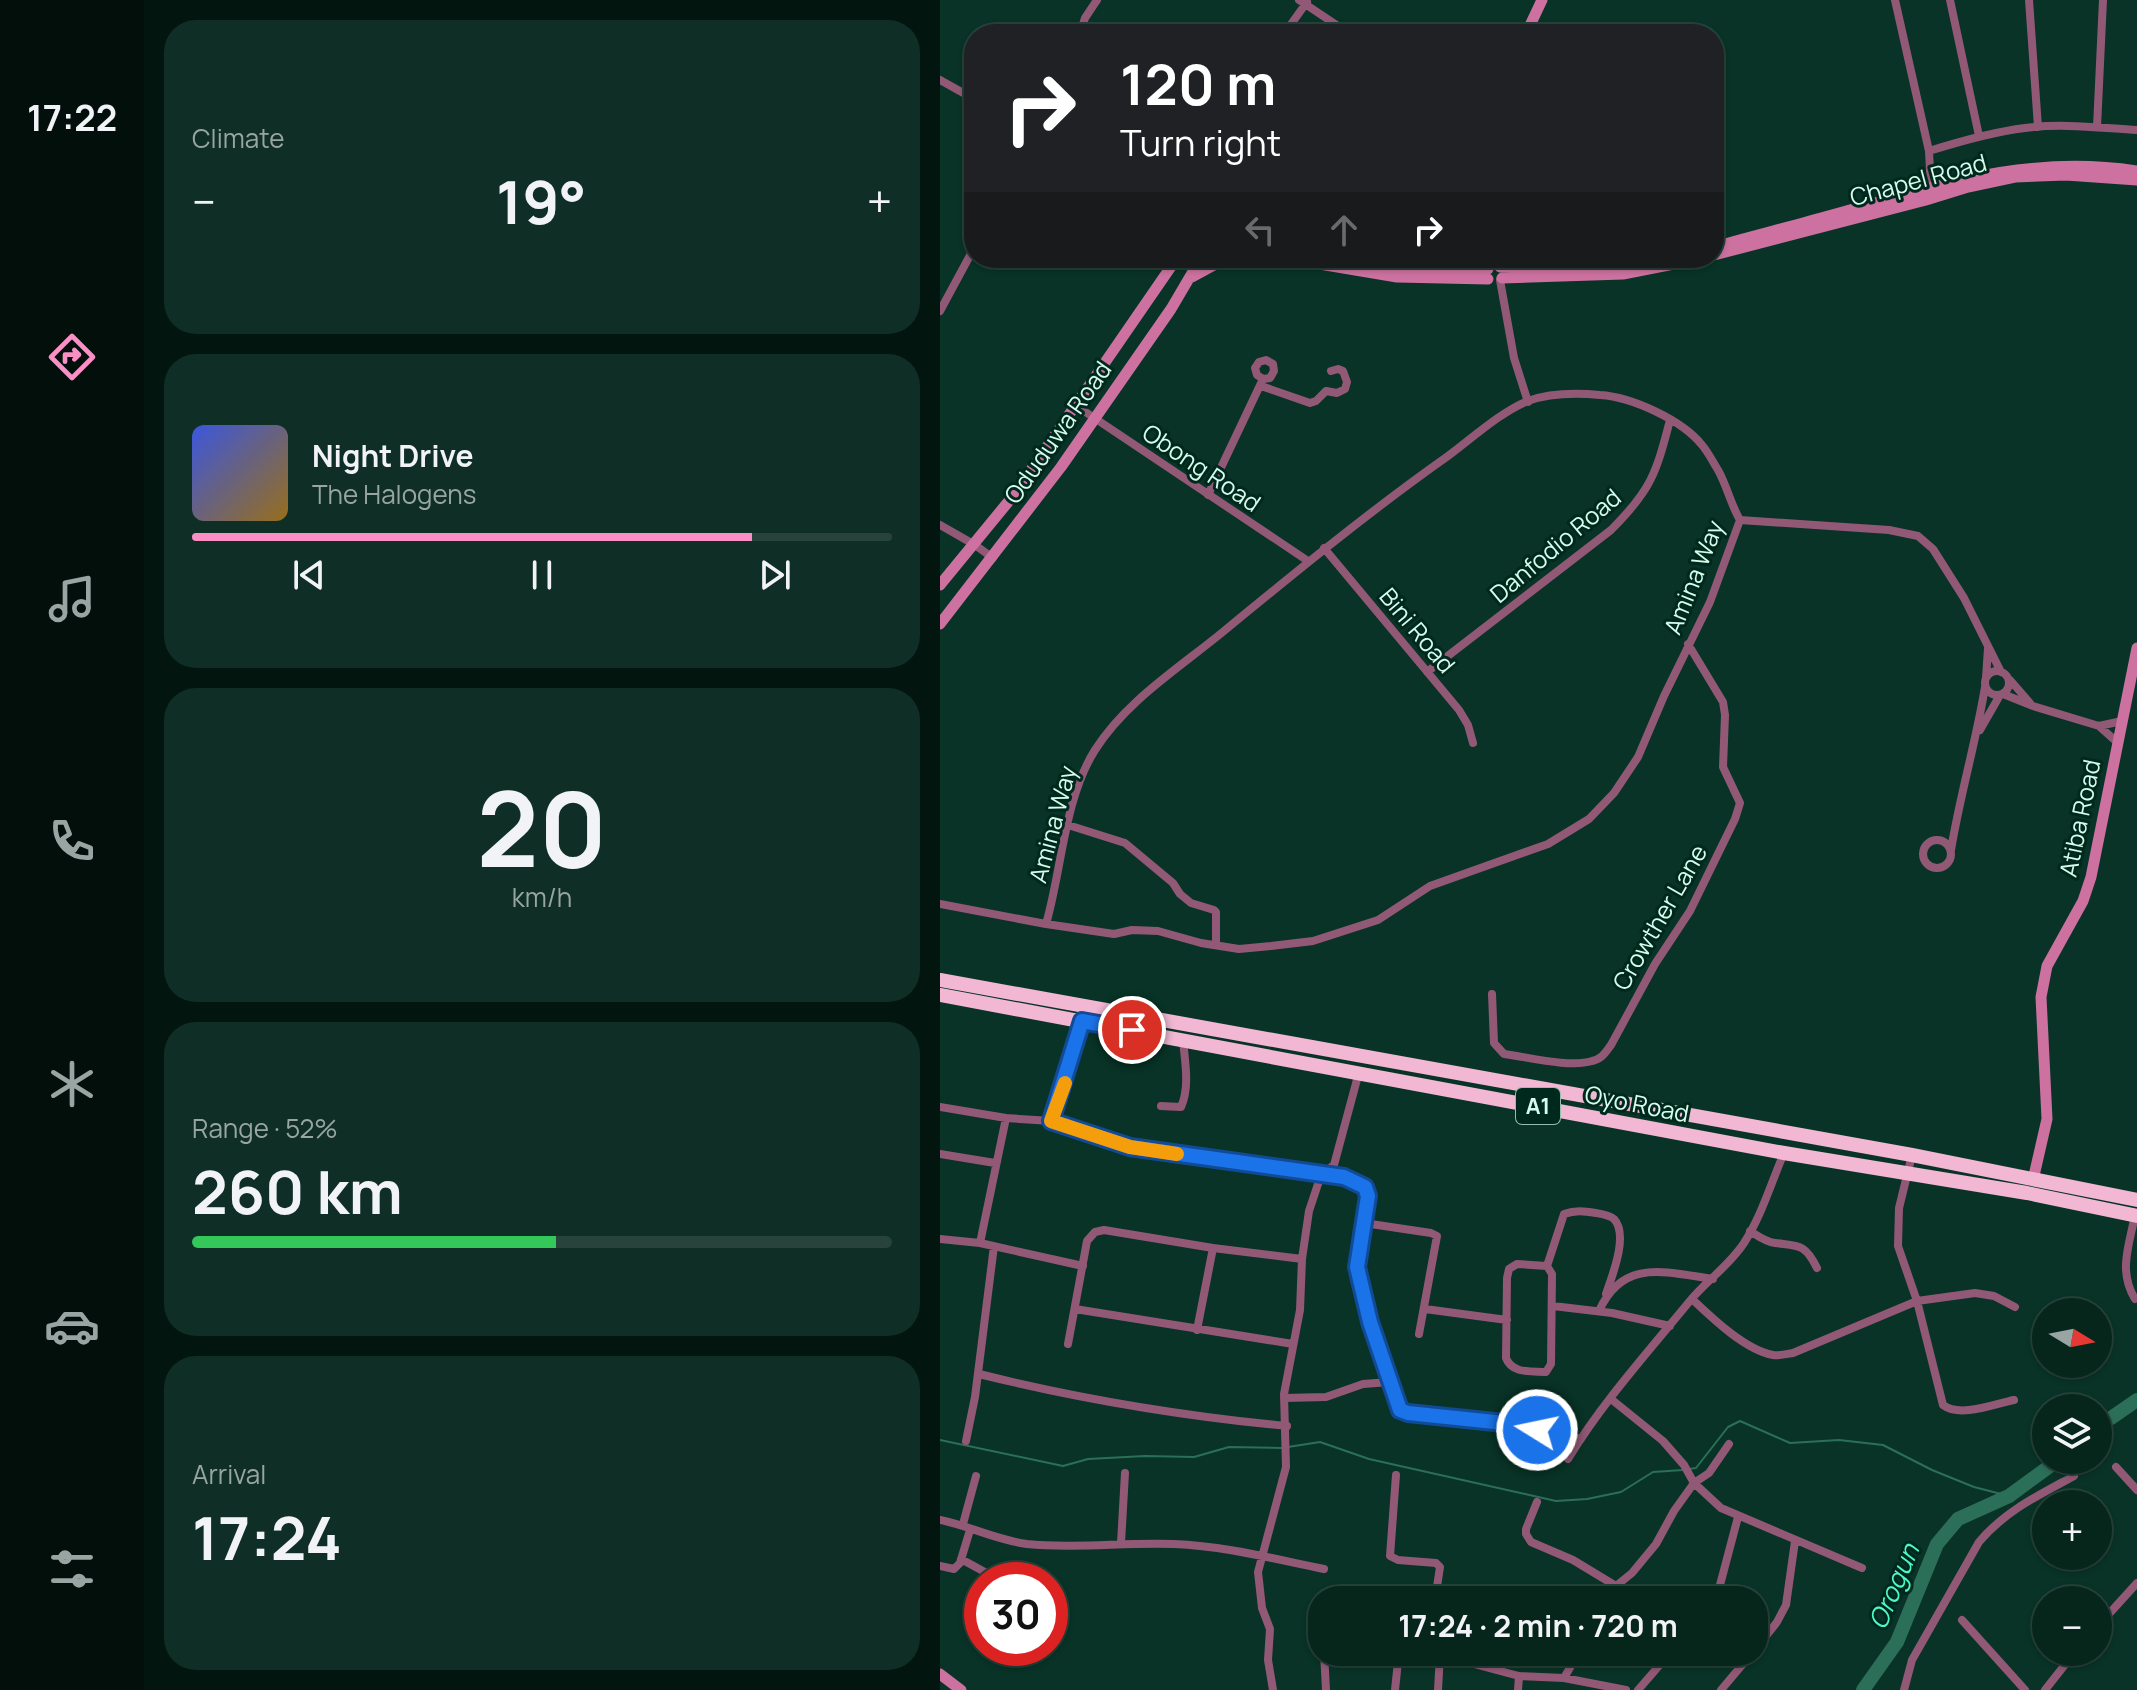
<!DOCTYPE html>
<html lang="en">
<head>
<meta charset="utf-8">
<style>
  body { margin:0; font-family:Manrope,sans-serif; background:#0f2e25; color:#f1f3f6; height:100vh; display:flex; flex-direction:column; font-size:30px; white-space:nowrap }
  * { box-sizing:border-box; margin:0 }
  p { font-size:26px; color:#98a5a3 }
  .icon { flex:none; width:44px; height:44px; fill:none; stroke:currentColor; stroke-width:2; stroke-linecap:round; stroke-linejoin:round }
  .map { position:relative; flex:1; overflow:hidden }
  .side { display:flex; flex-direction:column; gap:20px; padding:20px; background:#03150f; width:796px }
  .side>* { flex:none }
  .hud { position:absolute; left:24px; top:24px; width:760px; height:244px; border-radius:32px; box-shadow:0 2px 6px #0004,0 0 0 2px #27433b; background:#202124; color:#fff; overflow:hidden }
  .needle { width:52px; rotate:100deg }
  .tools { position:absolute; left:1092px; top:1298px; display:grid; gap:16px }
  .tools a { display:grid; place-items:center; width:80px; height:80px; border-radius:50%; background:#06261c; box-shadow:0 2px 6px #0004,0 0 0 2px #27433b; font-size:40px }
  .speed { position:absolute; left:24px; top:1562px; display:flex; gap:16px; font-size:40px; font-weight:700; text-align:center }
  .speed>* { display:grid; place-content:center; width:104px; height:104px; border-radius:50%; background:#06261c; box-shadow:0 2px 6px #0004,0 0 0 2px #27433b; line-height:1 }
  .speed .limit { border:12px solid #d22; background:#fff; color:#111 }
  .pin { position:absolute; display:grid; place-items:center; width:68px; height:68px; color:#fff; margin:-34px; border:4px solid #fff; border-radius:50%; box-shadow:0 2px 8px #0007 }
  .me { position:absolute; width:88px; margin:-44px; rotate:280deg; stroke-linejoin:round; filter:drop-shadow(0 0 6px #0008) }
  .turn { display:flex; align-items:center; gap:28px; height:168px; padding:0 24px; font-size:36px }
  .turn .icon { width:104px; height:104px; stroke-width:2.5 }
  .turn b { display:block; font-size:56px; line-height:68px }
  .lanes { display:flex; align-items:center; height:76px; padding:0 24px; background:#0003; justify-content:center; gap:40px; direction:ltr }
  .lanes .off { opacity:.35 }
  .big { font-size:60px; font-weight:700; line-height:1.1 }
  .side .widget { flex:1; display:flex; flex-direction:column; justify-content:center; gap:12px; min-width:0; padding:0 28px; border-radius:32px; background:#0f2e25 }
  .side .dial { align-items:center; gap:0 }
  .dial b { font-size:104px; line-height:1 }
  .song { display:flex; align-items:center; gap:24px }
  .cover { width:96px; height:96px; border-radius:12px; background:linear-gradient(135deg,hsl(230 70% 55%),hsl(40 70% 35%)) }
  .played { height:8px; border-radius:4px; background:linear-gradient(90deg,#fa8fc6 80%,#27433b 80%) }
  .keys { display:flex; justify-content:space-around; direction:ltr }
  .heat { display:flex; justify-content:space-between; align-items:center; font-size:44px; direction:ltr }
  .charge { height:12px; border-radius:6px; background:linear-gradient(90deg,#34c759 52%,#27433b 0) }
  .trip { position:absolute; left:368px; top:1586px; width:460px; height:80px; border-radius:32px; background:#06261c; box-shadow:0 2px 6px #0004,0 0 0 2px #27433b; font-weight:700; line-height:80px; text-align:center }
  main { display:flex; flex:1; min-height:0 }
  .menu { display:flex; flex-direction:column; width:144px; justify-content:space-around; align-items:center; background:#020f0b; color:#98a5a3 }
  .menu .icon { width:56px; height:56px }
  .menu .on { color:#fa8fc6 }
  .menu b { font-size:36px; color:#f1f3f6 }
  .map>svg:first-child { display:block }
</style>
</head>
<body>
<main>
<nav class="menu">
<b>17:22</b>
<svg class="icon on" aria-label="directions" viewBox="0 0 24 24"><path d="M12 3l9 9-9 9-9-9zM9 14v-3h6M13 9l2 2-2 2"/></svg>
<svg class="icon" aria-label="music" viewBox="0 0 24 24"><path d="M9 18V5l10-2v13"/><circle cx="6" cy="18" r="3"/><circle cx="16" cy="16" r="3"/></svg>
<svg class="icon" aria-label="phone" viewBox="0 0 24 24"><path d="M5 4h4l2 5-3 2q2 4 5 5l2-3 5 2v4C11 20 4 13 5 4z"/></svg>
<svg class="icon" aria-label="climate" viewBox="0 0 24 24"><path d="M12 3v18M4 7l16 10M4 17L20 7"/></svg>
<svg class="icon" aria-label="car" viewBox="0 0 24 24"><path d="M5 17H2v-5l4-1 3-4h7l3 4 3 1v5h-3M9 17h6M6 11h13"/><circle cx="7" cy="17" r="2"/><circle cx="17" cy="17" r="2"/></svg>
<svg class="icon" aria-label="filters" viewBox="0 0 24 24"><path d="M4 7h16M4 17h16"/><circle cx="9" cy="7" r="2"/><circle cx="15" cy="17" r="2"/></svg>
</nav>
<section class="side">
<div class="widget"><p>Climate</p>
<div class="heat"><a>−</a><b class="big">19°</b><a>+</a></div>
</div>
<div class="widget">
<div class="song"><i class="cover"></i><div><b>Night Drive</b><p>The Halogens</p></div></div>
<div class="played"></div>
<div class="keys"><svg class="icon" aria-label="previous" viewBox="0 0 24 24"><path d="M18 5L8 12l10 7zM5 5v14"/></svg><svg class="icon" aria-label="pause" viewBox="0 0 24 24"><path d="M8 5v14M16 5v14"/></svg><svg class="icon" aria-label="next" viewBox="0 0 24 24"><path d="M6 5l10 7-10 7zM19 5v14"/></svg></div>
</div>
<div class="widget dial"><b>20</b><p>km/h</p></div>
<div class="widget"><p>Range · 52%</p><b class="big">260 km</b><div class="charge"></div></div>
<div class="widget"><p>Arrival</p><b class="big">17:24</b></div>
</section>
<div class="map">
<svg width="1197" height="1690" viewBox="0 0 1197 1690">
  <rect width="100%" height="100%" fill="#083326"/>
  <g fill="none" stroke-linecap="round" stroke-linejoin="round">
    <path stroke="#2c6f59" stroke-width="2" d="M0 1440 123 1466 148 1459 205 1456 254 1457 289 1447 342 1448
      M348 1447 380 1442 429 1459 616 1501 647 1499 681 1492 713 1472 743 1470
      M749 1469 756 1468 788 1427 800 1421 850 1443 899 1440 943 1445 992 1470 1034 1487 1069 1496"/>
    <path stroke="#2c6f59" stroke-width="14" d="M1158 1427 1197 1400
      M923 1690 957 1642 997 1544 1018 1519 1069 1496 1118 1460"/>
    <path stroke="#925976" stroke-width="8" d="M359 0 410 34
      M955 0 989 151 991 191
      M1010 0 1039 136
      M1089 0 1098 127
      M140 34 145 18 157 0
      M344 34 367 2
      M0 80 34 99
      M1157 127 1163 0
      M989 151C1021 141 1052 132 1085 128 1122 123 1160 128 1197 130
      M560 280 574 358 588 402
      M0 311 34 248
      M321 386 370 403 376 401 386 391 397 393 405 389 407 382 403 371 398 369 391 371
      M135 405 368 561
      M268 495 323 379 330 378 334 371 333 364 326 360 319 362 315 368 317 375 323 379
      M800 520 949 530 978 536 993 549 1024 598 1061 672
      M0 525 35 545 53 558
      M384 548 519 710 528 725 533 743
      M1045 683a12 12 0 1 1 24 0a12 12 0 1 1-24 0Z
      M487 672 671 530C711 490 716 474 730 420
      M1046 678 1048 648
      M1070 680 1090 703
      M1063 694 1093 706 1159 726 1182 721
      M1159 726 1178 743
      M1040 730 1060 695
      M128 825 185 843 233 883 240 894 251 903 274 910 276 912V945
      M983 854a14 14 0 1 1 28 0a14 14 0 1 1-28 0Z
      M1011 850C1020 795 1036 742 1045 687
      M0 904 106 924 174 934 192 930 218 931 261 943 299 949 331 946 373 941 438 920 490 886 608 844 649 819 674 793 698 757 724 696 770 602 800 520C791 505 787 486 778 470 773 462 768 452 762 445 742 420 692 397 660 395 638 393 610 393 588 401 562 411 531 439 508 456 430 511 357 571 284 631 239 668 186 701 155 750 124 799 122 869 106 924
      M552 994 554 1043 564 1054C588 1057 630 1068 652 1061 662 1059 665 1053 671 1045L715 964 750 911 795 819 800 803 783 767 785 715 783 702 748 644
      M221 1106 241 1107C250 1087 245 1062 243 1040
      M0 1107 66 1118 111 1121 190 1147 404 1177C415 1182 423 1184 428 1196L417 1267 430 1322 460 1410 468 1413 574 1424 641 1439
      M111 1121 142 1021
      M0 1154 55 1163
      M972 1155 959 1208 958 1246 977 1301 1003 1405C1020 1418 1054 1404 1074 1400
      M424 1223 491 1233 497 1236 479 1334
      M810 1231C818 1236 826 1242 835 1243 858 1246 865 1243 877 1268
      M0 1239 40 1243 143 1266
      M40 1243 66 1118
      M577 1264 607 1266 612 1274 611 1364 606 1372C591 1371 572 1374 566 1358L567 1278 569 1269Z
      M607 1266 624 1214C635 1210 644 1211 656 1213 662 1214 669 1215 674 1219 689 1235 672 1276 666 1294
      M752 1299C771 1317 805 1350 833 1355 839 1356 847 1354 853 1353L977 1301 1035 1293 1054 1296 1075 1307
      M1195 1299C1178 1271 1189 1246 1195 1215
      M613 1306 672 1313 730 1326
      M135 1309 353 1344
      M485 1309 567 1320
      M659 1311C683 1258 725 1272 773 1279
      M257 1330 273 1248
      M128 1344 147 1241 155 1232 164 1230 273 1248 362 1259
      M39 1374C140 1399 242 1416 347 1426
      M344 1398 386 1397 423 1384 450 1382
      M671 1399 723 1441 744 1465 754 1483 781 1508 922 1568
      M26 1441 35 1397 54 1246
      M628 1459C662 1403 708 1352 749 1302 766 1281 789 1266 804 1243 822 1215 831 1183 844 1153
      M1176 1467 1197 1490
      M456 1475 450 1556 458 1560 496 1563 500 1567 495 1600
      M597 1502 586 1529V1534L591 1542 633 1560 676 1586
      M0 1520C30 1526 56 1540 87 1544 135 1549 185 1542 234 1544 285 1546 334 1559 384 1569
      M23 1524 36 1476
      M181 1543 185 1473
      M21 1559 52 1576 53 1580
      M0 1566 14 1569 20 1563 30 1530
      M670 1600 676 1586 692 1573 716 1544 734 1511 754 1483 769 1473 789 1444
      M773 1600 780 1585 798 1517
      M110 1614H111
      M32 1618 42 1600
      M1022 1620 1085 1690
      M1158 1626 1197 1583
      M814 1651 837 1622 846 1605 855 1541
      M384 1652 386 1690
      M489 1652 579 1676 624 1678 686 1690
      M624 1678 639 1652
      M333 1690 328 1660 330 1629 322 1608 318 1572 346 1467 344 1394 360 1310 362 1259 369 1211 381 1175 394 1165 419 1072
      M455 1690 459 1652
      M498 1690 500 1654
      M578 1690 579 1676
      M698 1690 731 1652
      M781 1690 813 1652
      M964 1690 972 1660 1039 1542C1065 1511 1099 1495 1134 1476
      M1105 1690 1135 1652"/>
    <path stroke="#cc71a0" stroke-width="11" d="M586 34 602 0
      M774 247C813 236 853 226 892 215 997 186 1085 154 1197 171
      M774 255 986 200 1028 187 1075 177 1126 175 1197 180
      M344 258 457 277 548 279
      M560 267C615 268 670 267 725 258
      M444 268 548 269
      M252 277 287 258
      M562 278 683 274 764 258
      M0 585 73 496 237 258
      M0 624 121 467 231 309 261 258
      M1093 1180 1107 1119 1101 997 1107 966 1143 901 1151 877 1197 648
      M0 1674 21 1690"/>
    <path stroke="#f1b7d3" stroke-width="14" d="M0 980 972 1155 1197 1200
      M0 995 844 1153 1087 1193 1197 1216"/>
  </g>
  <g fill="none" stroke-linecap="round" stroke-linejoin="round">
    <defs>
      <path id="route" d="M192 1030 142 1021 111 1121 190 1147 404 1177 425 1187 428 1196 417 1267 430 1322 460 1410 468 1413 574 1424 597 1430"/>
    </defs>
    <use href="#route" stroke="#114b97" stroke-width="20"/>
    <use href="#route" stroke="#1a73e8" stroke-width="14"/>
    <path stroke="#f59e0b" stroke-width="14" d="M125 1083 111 1121 190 1147 237 1154"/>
  </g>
  <g text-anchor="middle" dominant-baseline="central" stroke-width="6" stroke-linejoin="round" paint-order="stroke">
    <rect fill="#00291d" stroke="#96bdaf" stroke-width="2" x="576" y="1088" width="44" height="36" rx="6"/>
    <g font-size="22" font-weight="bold" fill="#d7fced">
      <text x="598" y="1106">A1</text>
    </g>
    <g font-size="24" fill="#d7fced" stroke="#00291d">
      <text transform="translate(978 179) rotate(-15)">Chapel Road</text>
      <text transform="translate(117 432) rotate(-55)">Oduduwa Road</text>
      <text transform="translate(262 467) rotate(34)">Obong Road</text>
      <text transform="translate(615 545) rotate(-40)">Danfodio Road</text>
      <text transform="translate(753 577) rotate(-68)">Amina Way</text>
      <text transform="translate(478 630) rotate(50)">Bini Road</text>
      <text transform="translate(1139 818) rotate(-78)">Atiba Road</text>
      <text transform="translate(112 824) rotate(-75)">Amina Way</text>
      <text transform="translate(719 917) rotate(-60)">Crowther Lane</text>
      <text transform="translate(697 1103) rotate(11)">Oyo Road</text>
    </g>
    <g font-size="26" font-style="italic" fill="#4cfac6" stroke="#00291d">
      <text transform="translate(953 1586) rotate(-67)">Orogun</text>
    </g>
  </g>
</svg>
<div class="tools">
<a><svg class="needle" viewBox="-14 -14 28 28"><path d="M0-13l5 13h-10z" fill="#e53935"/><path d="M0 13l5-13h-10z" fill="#98a5a3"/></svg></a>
<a><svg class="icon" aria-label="layers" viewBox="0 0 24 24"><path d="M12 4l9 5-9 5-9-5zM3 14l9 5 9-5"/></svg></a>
<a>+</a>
<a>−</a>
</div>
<div class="speed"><div class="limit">30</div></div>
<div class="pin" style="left:192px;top:1030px;background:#d93025"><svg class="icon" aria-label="arrive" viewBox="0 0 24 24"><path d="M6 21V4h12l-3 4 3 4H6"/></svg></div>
<svg class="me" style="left:597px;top:1430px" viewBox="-20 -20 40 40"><circle r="17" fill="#1a73e8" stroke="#fff" stroke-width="3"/><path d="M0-11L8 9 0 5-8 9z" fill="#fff"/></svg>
<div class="trip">17:24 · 2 min · 720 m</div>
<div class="hud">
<div class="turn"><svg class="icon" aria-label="right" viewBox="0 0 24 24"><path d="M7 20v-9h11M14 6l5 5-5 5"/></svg><div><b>120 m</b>Turn right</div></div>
<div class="lanes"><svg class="icon off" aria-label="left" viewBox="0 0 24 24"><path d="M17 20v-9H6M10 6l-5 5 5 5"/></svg><svg class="icon off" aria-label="ahead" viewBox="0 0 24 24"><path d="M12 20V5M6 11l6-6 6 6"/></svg><svg class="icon" aria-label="right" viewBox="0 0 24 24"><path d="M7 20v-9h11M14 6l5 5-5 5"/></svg></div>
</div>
</div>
</main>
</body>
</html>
